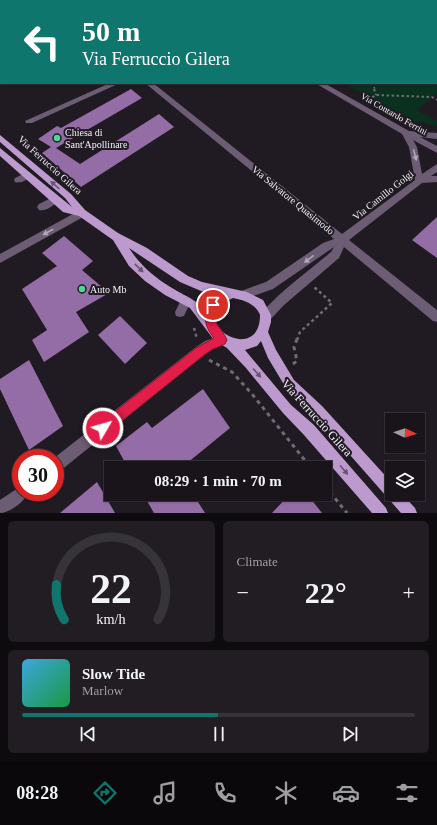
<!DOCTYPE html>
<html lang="en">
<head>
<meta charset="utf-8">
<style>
  body { margin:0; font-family:Georgia,serif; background:#211d23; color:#f1f3f6; height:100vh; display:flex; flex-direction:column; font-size:15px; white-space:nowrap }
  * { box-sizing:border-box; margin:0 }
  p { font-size:13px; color:#9f9ea2 }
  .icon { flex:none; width:22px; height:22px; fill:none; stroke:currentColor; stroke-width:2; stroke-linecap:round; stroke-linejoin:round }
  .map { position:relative; height:513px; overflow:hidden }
  .panel { display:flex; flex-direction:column; gap:8px; padding:8px; background:#0d0b0e; flex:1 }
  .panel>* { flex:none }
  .guide { position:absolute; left:0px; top:0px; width:437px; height:84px; box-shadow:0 1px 3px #0004,0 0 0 1px #363339; background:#0f766e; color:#fff; overflow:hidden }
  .needle { width:26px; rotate:94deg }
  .fabs { position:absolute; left:385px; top:413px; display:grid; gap:8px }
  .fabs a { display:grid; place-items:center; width:40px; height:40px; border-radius:0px; background:#18141a; box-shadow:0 1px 3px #0004,0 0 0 1px #363339; font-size:20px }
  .speed { position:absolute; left:12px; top:449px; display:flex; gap:8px; font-size:20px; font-weight:700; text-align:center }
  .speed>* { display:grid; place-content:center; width:52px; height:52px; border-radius:50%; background:#18141a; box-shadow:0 1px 3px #0004,0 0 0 1px #363339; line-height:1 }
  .speed .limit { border:6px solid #d22; background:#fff; color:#111 }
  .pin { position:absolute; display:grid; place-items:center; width:34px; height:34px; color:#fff; margin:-17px; border:2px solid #fff; border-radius:50%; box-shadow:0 1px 4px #0007 }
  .me { position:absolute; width:44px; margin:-22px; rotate:52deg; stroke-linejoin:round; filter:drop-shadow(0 0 3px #0008) }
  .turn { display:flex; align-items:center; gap:14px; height:84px; padding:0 16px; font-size:18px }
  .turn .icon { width:52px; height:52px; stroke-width:2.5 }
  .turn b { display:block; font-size:28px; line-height:34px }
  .big { font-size:30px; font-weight:600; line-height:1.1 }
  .panel .card { flex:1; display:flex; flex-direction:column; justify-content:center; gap:6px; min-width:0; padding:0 14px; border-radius:6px; background:#211d23 }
  .panel .dial { align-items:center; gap:0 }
  .dial svg { height:104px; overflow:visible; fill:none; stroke:#363339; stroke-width:7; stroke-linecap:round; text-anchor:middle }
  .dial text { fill:#f1f3f6; stroke:none }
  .song { display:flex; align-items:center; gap:12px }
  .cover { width:48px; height:48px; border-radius:6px; background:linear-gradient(135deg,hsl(200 70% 55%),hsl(140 70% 35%)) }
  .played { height:4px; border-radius:2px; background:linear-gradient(90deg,#0f766e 50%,#363339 50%) }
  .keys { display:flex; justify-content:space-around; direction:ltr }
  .heat { display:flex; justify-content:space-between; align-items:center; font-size:22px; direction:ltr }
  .panel .tiles { flex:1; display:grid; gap:8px; grid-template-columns:1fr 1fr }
  .card:last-child { grid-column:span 2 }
  .trip { position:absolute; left:104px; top:461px; width:228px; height:40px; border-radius:0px; background:#18141a; box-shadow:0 1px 3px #0004,0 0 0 1px #363339; font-weight:600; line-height:40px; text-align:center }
  .tabs { display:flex; height:64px; justify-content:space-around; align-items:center; background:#0a080a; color:#9f9ea2 }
  .tabs .icon { width:28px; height:28px }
  .tabs .active { color:#0f766e }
  .tabs b { font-size:18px; color:#f1f3f6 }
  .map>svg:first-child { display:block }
</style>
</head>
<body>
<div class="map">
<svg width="437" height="513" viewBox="0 0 437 513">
  <rect width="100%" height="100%" fill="#201b23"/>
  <path fill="#0a311f" d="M436 68 437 93 417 110 437 121V126L414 121 343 83H436Z"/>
  <path fill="#946ca6" d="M131 89 142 98 56 148 80 164 159 114 174 127 81 187 42 153 51 147 38 139 57 126 61 128Z
    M437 217V258L412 240Z
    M64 236 93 261 82 270 109 293 76 312 89 332 44 362 32 340 47 330 22 289 57 266 42 253Z
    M120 316 147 343 125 364 98 335Z
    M29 360 63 426 29 450 0 389V379Z
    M203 389 230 428 181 468H128L116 446 147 422 152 428Z
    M97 482 115 513H60Z
    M143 494H193L205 513H154Z
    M290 494H307L322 513H272Z"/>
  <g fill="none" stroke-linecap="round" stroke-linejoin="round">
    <path stroke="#6f6b72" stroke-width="1.5" stroke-dasharray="2 2" stroke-linecap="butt" d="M317 1 319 0
      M373 83 375 90
      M0 84 3 83"/>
    <path stroke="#6f6b72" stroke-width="2" stroke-dasharray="2.5 2.5" stroke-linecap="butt" d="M374 89 376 95
      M368 100 376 95 432 97 437 100"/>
    <path stroke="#6f6b72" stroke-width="2.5" stroke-dasharray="3 3" stroke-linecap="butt" d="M194 328 197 339
      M297 340 300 332 332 303 314 287"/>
    <path stroke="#6f6b72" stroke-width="3" stroke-dasharray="4 4" stroke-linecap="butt" d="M209 360 232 372 252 394 311 468
      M293 364 297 361 294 347 297 339
      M325 486 347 513"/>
    <path fill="#6c5c74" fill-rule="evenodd" d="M165 0H172L173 1H166Z
      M110 83H120L32 123H26L25 121Z
      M145 83H153L342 234 415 180 409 147 402 134 315 83H324L409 131 437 133V139L420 137 437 146V153L413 140 417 147 422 174 437 164V172L431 176H437V182L422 183 349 240 437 310V322L433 321 344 247 339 258 284 305 269 321 265 322 261 321 260 317C266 302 316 265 331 252L334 247 273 289 245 299 241 297 240 294 241 291 266 282 323 243 334 239Z
      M27 172 30 173 31 175C28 180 20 184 15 182L14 180 15 178Z
      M55 196 60 199C56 204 46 212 39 210L37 207 39 204Z
      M82 209 87 213 85 216 0 263V254Z
      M186 296 190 298 191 301 184 316 180 317 176 316 175 312 182 298Z
      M222 335 226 336 228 340 226 344 213 349 204 355 60 471 55 473 54 458 196 347 205 341Z
      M21 486V492H29C25 501 10 513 0 513V500Z"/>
    <path fill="#bd9ace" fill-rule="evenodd" d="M0 135 71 194 85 210 118 233 147 248 188 276 202 282 247 292 263 300 271 315V322L268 332 276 350 294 380 322 406 392 483V494H402L415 508 417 513H401L314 414 286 388 268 358 261 341 257 346 245 350 291 405 314 425 386 508 388 513H372L304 435 283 413 246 368 227 348 214 340 190 308 165 295 145 281 129 266 113 240 79 216 63 212 0 156V148L72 207 65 198 0 142ZM129 248 180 282 201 291 219 295 212 299 205 311C195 298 186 297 172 288 155 278 140 265 129 248ZM233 298C244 300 256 304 260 315 260 362 197 330 220 306 223 303 229 300 233 298Z"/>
  </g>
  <defs><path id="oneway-solid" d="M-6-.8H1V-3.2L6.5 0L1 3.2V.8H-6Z"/></defs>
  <g fill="#b0a6b6">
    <use href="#oneway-solid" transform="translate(415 155) rotate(76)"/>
    <use href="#oneway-solid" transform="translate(48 232) rotate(151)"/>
    <use href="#oneway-solid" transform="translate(309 259) rotate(143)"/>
  </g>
  <g fill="#675470">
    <use href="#oneway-solid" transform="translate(55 185) rotate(-138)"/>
    <use href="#oneway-solid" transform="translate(139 268) rotate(44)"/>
    <use href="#oneway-solid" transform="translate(257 373) rotate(49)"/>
    <use href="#oneway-solid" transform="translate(344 470) rotate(49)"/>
  </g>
  <path fill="#e11d48" stroke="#92132f" d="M213 301 218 305C211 326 220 324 227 340L225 344 213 349 204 355 108 432 103 434 99 432 98 428 99 424 196 348 214 338C204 326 203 316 210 302Z"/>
  <g fill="#53d396" stroke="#201b23" stroke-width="1.5">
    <circle cx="57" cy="138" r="4"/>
    <circle cx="82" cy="289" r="4"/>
  </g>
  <g text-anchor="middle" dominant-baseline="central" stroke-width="4" stroke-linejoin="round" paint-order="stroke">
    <g font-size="9" fill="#f5f1f7" stroke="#201b23">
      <text transform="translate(394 114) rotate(30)">Via Contardo Ferrini</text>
    </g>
    <g font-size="10" fill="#f5f1f7" stroke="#201b23" text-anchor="start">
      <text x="65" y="132">Chiesa di<tspan x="65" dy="12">Sant'Apollinare</tspan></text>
      <text x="90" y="289">Auto Mb</text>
    </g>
    <g font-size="10" fill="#f5f1f7" stroke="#201b23">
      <text transform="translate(50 165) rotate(42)">Via Ferruccio Gilera</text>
      <text transform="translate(383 195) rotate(-38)">Via Camillo Golgi</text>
      <text transform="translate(293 200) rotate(39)">Via Salvatore Quasimodo</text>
    </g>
    <g font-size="12" fill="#f5f1f7" stroke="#201b23">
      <text transform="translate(317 418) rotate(48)">Via Ferruccio Gilera</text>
    </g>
  </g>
</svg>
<div class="fabs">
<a><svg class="needle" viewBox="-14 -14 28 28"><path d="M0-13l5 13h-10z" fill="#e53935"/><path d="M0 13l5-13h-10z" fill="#9f9ea2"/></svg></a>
<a><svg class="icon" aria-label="layers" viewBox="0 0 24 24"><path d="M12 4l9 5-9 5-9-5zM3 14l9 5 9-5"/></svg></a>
</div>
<div class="speed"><div class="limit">30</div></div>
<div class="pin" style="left:213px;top:305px;background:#d93025"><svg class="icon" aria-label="arrive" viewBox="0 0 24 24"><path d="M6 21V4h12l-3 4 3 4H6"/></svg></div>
<svg class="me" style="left:103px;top:428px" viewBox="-20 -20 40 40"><circle r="17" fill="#e11d48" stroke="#fff" stroke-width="3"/><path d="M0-11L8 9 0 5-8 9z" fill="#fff"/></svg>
<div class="trip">08:29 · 1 min · 70 m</div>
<div class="guide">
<div class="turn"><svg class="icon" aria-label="left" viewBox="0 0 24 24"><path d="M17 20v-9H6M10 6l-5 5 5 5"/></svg><div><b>50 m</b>Via Ferruccio Gilera</div></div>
</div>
</div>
<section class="panel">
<div class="tiles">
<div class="card dial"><svg viewBox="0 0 100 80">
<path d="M14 69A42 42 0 1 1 86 69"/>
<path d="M14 69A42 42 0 0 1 8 42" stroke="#0f766e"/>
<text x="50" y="56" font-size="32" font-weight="700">22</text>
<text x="50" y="72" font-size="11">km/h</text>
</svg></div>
<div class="card"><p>Climate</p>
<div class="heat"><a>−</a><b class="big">22°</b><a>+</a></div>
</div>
<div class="card">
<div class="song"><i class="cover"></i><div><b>Slow Tide</b><p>Marlow</p></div></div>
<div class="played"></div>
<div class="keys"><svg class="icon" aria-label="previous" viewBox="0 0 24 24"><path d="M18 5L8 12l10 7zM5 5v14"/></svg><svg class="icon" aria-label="pause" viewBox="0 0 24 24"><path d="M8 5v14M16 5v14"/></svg><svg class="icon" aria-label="next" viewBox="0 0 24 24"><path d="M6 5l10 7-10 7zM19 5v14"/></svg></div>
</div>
</div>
</section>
<nav class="tabs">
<b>08:28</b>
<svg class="icon active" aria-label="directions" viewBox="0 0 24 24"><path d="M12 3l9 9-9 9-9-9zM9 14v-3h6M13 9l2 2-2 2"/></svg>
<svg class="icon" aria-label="music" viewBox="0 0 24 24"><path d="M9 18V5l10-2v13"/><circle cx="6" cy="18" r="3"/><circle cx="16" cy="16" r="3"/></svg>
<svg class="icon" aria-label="phone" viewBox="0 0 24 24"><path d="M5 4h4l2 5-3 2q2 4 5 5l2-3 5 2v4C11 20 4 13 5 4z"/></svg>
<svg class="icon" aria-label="climate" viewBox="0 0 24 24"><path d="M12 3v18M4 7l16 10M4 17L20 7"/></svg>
<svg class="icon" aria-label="car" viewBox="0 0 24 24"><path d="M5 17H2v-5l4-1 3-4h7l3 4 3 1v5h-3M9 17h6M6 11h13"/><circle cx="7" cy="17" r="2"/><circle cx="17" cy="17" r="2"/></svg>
<svg class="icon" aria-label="filters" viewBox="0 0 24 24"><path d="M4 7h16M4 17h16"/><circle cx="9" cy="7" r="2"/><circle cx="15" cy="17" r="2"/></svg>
</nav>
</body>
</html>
